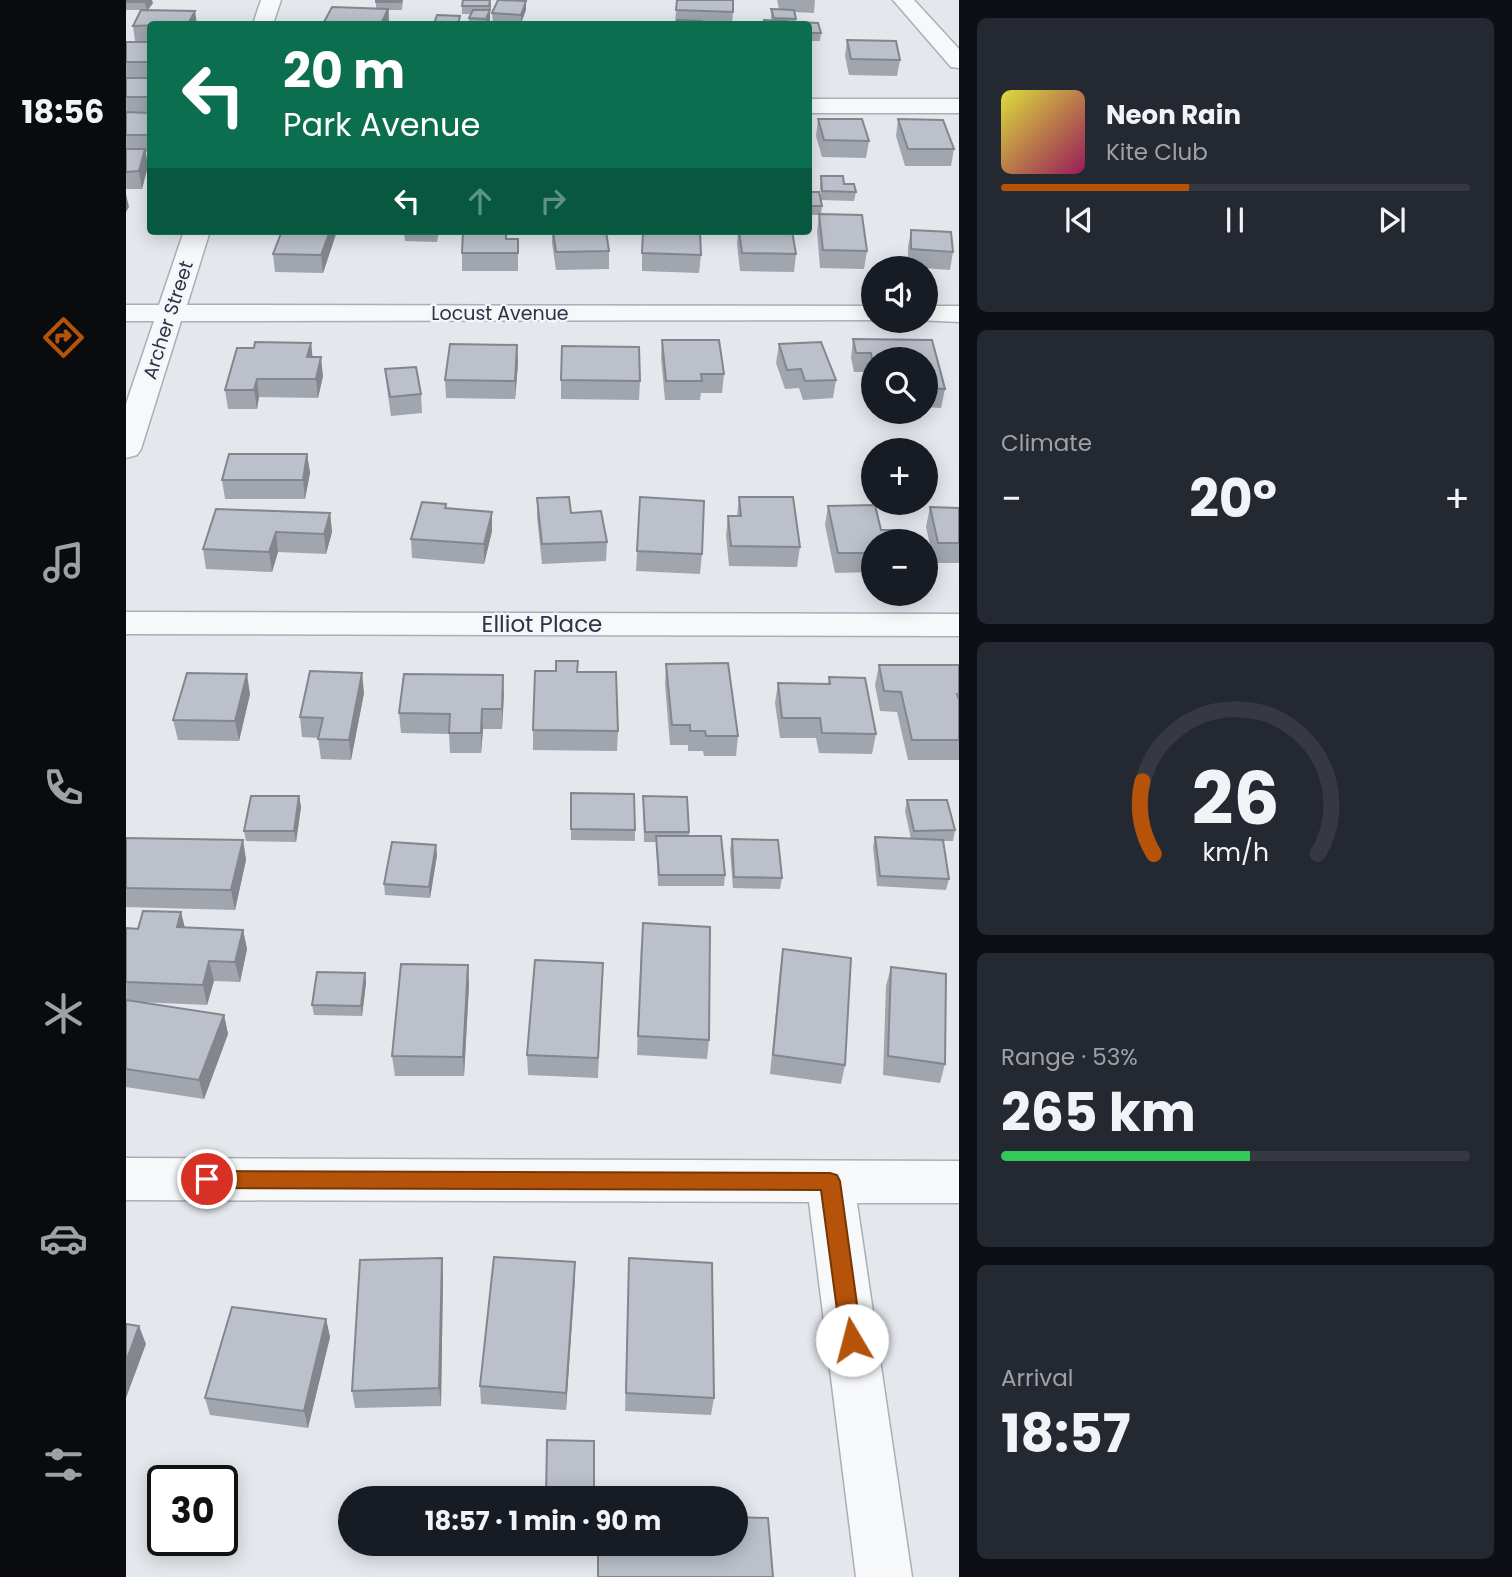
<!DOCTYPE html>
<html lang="en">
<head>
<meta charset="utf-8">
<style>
  body { margin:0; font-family:Poppins,sans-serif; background:#242831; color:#f1f3f6; height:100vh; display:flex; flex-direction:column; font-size:26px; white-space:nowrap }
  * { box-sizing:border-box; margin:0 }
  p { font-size:23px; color:#9ea1a6 }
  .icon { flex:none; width:38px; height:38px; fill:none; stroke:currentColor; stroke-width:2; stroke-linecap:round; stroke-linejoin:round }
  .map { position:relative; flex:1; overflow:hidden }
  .sheet { display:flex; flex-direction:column; gap:18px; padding:18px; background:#0d0f14; width:553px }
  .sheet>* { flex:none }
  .guide { position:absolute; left:21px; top:21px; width:665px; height:214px; border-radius:7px; box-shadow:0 4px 18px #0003; background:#0b6e4f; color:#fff; overflow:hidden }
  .fabs { position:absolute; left:735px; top:256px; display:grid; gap:14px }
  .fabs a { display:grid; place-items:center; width:77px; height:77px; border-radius:50%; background:#171b24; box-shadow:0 4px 18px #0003; font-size:35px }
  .speed { position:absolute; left:21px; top:1465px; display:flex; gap:14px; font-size:35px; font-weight:700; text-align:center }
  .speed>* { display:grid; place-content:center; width:91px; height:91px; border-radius:50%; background:#171b24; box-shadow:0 4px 18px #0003; line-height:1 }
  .speed .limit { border:4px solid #111; border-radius:10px; background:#fff; color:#111 }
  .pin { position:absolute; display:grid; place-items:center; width:60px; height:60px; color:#fff; margin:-30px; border:4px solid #fff; border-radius:50%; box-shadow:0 2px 7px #0007 }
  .me { position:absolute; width:77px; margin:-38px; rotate:352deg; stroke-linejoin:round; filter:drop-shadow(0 0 5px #0008) }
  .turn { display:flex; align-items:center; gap:24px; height:147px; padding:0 21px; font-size:32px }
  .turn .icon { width:91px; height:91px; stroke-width:2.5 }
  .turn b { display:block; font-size:49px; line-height:60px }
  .lanes { display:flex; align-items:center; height:66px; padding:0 21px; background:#0003; justify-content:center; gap:35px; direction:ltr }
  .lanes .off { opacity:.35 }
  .big { font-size:52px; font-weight:700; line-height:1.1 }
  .sheet .card { flex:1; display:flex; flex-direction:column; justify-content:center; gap:10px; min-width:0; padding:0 24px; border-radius:10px; background:#242831 }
  .sheet .dial { align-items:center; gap:0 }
  .dial svg { height:182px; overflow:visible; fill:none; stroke:#363941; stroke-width:7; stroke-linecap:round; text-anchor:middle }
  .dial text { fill:#f1f3f6; stroke:none }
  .song { display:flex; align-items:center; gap:21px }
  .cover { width:84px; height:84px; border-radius:10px; background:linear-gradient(135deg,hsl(60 70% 55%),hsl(330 70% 35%)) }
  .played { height:7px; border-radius:4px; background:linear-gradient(90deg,#b45309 40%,#363941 40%) }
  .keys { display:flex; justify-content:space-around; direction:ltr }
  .heat { display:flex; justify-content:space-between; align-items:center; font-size:38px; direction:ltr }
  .charge { height:10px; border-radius:5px; background:linear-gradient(90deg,#34c759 53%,#363941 0) }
  .trip { position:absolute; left:212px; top:1486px; width:410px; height:70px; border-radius:35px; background:#171b24; box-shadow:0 4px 18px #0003; font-weight:700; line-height:70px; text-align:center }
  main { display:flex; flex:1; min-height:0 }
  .tab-bar { display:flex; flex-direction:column; width:126px; justify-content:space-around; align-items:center; background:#090b0e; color:#9ea1a6 }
  .tab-bar .icon { width:49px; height:49px }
  .tab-bar .selected { color:#b45309 }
  .tab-bar b { font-size:32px; color:#f1f3f6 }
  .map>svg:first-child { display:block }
</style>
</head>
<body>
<main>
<nav class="tab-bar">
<b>18:56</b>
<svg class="icon selected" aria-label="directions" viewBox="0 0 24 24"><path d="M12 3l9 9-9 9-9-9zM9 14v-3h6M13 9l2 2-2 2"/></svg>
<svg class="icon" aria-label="music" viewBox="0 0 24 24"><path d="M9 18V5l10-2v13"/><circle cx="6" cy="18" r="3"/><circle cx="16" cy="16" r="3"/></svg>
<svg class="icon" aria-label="phone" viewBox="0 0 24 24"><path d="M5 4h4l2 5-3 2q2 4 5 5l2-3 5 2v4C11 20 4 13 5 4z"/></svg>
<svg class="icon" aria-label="climate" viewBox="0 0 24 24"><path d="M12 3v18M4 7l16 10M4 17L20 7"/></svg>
<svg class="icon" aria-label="car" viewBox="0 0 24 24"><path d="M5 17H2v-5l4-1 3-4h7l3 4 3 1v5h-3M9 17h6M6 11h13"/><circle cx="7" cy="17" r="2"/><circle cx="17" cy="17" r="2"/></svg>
<svg class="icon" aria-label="filters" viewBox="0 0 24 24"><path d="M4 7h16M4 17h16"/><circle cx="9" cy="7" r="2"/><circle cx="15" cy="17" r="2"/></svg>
</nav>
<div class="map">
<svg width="833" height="1577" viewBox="0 0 833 1577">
  <rect width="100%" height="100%" fill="#e4e7ec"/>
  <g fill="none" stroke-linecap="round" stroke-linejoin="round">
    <defs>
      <path id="street" d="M135 0H155L147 24H127Z
        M767 0H788L833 49V68L825 67Z
        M682 99H833V113H682Z
        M58 231H84L61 305 747 306V320H755L55 321 15 449 11 455 0 458V404L28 321H0V305H33Z
        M800 306H833V322L792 320H800Z
        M0 612 833 614V636L0 634Z
        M0 1158 833 1161V1203H731L786 1577H730L683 1202 0 1200Z"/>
    </defs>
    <use href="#street" stroke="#a9aeb7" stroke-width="3"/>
    <use href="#street" fill="#f7f8fa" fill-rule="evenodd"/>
  </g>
  <path fill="#a1a5ae" d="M0 0 27 3 21 11 24 24V41H9L7 26 17 10H0Z
    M250 0H277L276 10H263V24H198V22L250 9Z
    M551 0 607 12 606 24H549Z
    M651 0H689L688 13 668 12 670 19 669 24H638V20L645 21V9H653Z
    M365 5 364 12V24H343V18L344 14H336V6Z
    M400 10 395 23 367 22 366 13Z
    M670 22 692 23 695 33 694 41H682V24H670Z
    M721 40 774 60 771 76 723 75 719 56Z
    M0 42H24V152H20L22 166 16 189H0Z
    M692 119 743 141 740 158 696 157 690 136Z
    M772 119 828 149 825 166H779L770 136Z
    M695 176 718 184 730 192 728 201 695 200 694 185Z
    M682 192 696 206 695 214 741 251 738 269 694 268 691 231 693 215H682Z
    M785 230 827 252 824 270 782 267V247Z
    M211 231 197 273 149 272 147 254Z
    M278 231H313L311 242 279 241Z
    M426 231H480L483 251V269L430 270 426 243Z
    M516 231 575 255 573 273 516 271Z
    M612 231H666L670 254 668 272 614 271 611 244Z
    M380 239H392V271H336V253Z
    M727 339 806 340 819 389 815 408 800 407V359H747V400L742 372H728L725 358Z
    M536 340 598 374 596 393H575L574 400H539L535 358Z
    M185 343 186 357 197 376 192 398 133 397 131 409H102L99 390 128 348Z
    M653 344 710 380 707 398 677 400 673 388 659 389 650 363Z
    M391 345 392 364 389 399 320 398 319 380Z
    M259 369 295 394 296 413 265 416 261 388Z
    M435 380 514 381 513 400 435 399Z
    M181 454 184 473 179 499H99L96 480Z
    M514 497 576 554 574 574 510 571Z
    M613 497 674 547 671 567 603 566 600 535 602 516H611Z
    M411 498 445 513 481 542 480 561 416 564 411 517Z
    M320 504 321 508 366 512V531L358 564 286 558 285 539Z
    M702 506 755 530 747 541V572L709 573 699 525Z
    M804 507 833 508V563H808L800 527Z
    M204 513 206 532 200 554 152 552 146 572 80 569 77 549Z
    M540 664 612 736 610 756H578L577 751H562V745H544L539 684Z
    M753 665H833V760H782L771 712 754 711 749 685Z
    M451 672 492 731 491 751 407 750V730Z
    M377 675 376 729H357L355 753H324L323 734 275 733 273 713Z
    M703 677 750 734 746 754 693 753 690 738H654L649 703 652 683 702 684Z
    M238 693 225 760 195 759 192 738 176 737 174 717Z
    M124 694 113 741 52 740 47 720Z
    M445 793 509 830V841L445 840Z
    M173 796 175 807 170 842 120 841 118 831Z
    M517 796 563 832V836L599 875 598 886H532L530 842H518Z
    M781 800 829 830 827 841H817L823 879 820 890 751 886 747 847 749 837 785 839 779 811Z
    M0 838 117 840 120 860 109 910 0 907Z
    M606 839 656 878 654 889 607 888 604 850Z
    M311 855 304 898 259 895 258 884Z
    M59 927 117 930 121 949 114 982 88 981 81 1005 13 1002 98 1015 102 1034 78 1099 0 1087V928Z
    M515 943 583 1040 581 1059 511 1055Z
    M657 949 719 1065 715 1084 644 1074 654 969Z
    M477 963 472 1078 402 1075 401 1055Z
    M342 965 343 985 338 1076H269L266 1056Z
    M765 967 819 1064 814 1083 757 1075 760 986Z
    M239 973 240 983 236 1016 188 1015 186 1005Z
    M503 1258 588 1398 585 1415 499 1411Z
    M449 1262 440 1410 355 1404 354 1386Z
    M317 1276 315 1406 229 1408 226 1391Z
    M200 1319 204 1337 182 1428 84 1415 79 1398Z"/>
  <path fill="#83868d" d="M21 0H26L27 3 21 11 19 2Z
    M364 0 365 5 364 12V24H360V19L363 12Z
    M400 1V10L395 23V15Z
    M262 9 263 24H255Z
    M69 11 71 24H62Z
    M19 149 22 166 16 189 13 171Z
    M0 194 3 207 0 212Z
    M204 231H211L197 273 195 255Z
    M185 343 187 361 181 357Z
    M391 345 392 364 389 399V381Z
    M195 357 197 376 192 398 190 379Z
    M131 379 133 397 131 409 128 390Z
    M181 454 184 473 179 499 177 480Z
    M366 512V531L358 564V544Z
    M204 513 206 532 200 554 198 534Z
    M150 532 152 552 146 572 143 552Z
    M236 673 238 693 225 760 223 740Z
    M121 674 124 694 113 741 109 721Z
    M377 675 378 695 376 729V709Z
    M356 709 357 729 355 753V733Z
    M173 796 175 807 170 842 168 831Z
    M117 840 120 860 109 910 105 890Z
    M310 845 311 855 304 898 303 887Z
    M55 912 60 932 51 927Z
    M117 930 121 949 114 982 109 962Z
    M83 961 88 981 81 1005 77 985Z
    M342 965 343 985 338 1076 337 1057Z
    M239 973 240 983 236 1016 235 1006Z
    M98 1015 102 1034 78 1099 73 1080Z
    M316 1258 317 1276 315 1406 313 1388Z
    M449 1262V1280L440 1410V1393Z
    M200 1319 204 1337 182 1428 178 1411Z
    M13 1326 20 1344 0 1398V1362Z"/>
  <path fill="#bbc0ca" stroke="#83868d" stroke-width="2" d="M0 0H21L19 2H0Z
    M250 0H276L275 2H250Z
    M337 0H364L363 6H336Z
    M372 0H373L400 1 395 15 366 13Z
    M551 0H607V12L550 10Z
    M206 7 262 9 255 24 198 22Z
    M645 9 668 10 670 19 648 18Z
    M15 10 69 11 62 24 7 26Z
    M347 10H364L360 19 343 18Z
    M311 15 334 16 332 24H308Z
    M551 20 576 21V24H551Z
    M638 20 661 21 662 24H639Z
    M670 22 692 23 695 33H682V24H670Z
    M721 40 770 41 774 60 725 59Z
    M0 42H24V62H0Z
    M0 78H24V97H0Z
    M0 112 24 113V135H0Z
    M692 119H736L743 141 698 140Z
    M772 119 817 120 828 149H782Z
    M0 149H19L13 171 0 172Z
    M695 176H717L718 184H728L730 192 696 191Z
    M682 192H693L696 206H682Z
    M693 214 736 215 741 251 697 250Z
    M785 230 825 232 827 252 785 249Z
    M156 231H204L195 255 147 254Z
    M278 231H311V233Z
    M337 231H380V239H392V253H336Z
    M427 231H480L483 251 430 252Z
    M517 231H574L575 255 516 253Z
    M613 231H666L670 254 616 253Z
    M727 339 806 340 819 389 800 388V359H747V366L745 353H730Z
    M536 340H593L598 374H575L576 381H540Z
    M129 342 185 343 181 357H195L190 379H131L128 390H99L111 348H128Z
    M695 342 710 380 679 381 675 369 661 370 653 344Z
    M324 344 391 345 389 381 319 380Z
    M436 346 513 347 514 381 435 380Z
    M290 367 295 394 264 397 259 369Z
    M103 454H181L177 480H96Z
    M443 497 445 513 475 511 481 542 416 544 411 498Z
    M514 497 578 501 576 554 511 551Z
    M613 497H667L674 547 605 546 602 516H615Z
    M296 502 320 504 319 508 366 512 358 544 285 539Z
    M749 505 755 530H772L775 541H747V553H712L702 506Z
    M804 507 833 508V543H812Z
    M90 509 204 513 198 534 150 532 143 552 77 549Z
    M430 661H452L451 672H490L492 731 407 730 409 671H430Z
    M602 663 612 736H580L579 731H564V725H546L540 664Z
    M753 665H833V694H831L833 700V740H786L775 692 758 691Z
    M184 671 236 673 223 740 192 739 197 718 174 717Z
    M61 673 121 674 109 721 47 720Z
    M278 674 377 675 376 709H356L355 733H323L324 714 273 713Z
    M703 677 739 678 750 734 696 733 694 718H656L652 683 704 684Z
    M445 793 508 794 509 830 445 829Z
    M125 796H173L168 831H118Z
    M517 796 561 797 563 832H519Z
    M781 800H821L829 830 788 831Z
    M530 836H595L599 875H533Z
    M749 837 817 840 823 879 754 876Z
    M0 838 117 840 105 890 0 888Z
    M606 839 652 840 656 878 608 877Z
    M266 842 310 845 303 887 258 884Z
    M17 911 55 912 51 927 117 930 109 962 83 961 77 985 0 982V928L12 929Z
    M517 923 584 927 583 1040 512 1036Z
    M657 949 725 958 719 1065 647 1055Z
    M409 960 477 963 472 1058 401 1055Z
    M275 964 342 965 337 1057 266 1056Z
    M765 967 820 974 819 1064 762 1056Z
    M191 972 239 973 235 1006 186 1005Z
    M0 1000 98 1015 73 1080 0 1069Z
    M368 1257 449 1262 440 1393 354 1386Z
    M316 1258 313 1388 226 1391 234 1260Z
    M503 1258 586 1263 588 1398 500 1393Z
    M106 1307 200 1319 178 1411 79 1398Z
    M0 1324 13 1326 0 1362Z
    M421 1440 468 1441V1498H420Z
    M609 1517 642 1518 647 1577H472V1544H609Z"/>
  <path fill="#b45309" stroke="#753606" stroke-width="2" d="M81 1171 704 1173 711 1175 714 1181 736 1340 733 1347 726 1350 718 1347 715 1340 695 1190 81 1188 74 1185 71 1179 74 1173Z"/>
  <g text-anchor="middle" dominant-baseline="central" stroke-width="5" stroke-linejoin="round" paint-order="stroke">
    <g font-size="19" fill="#2b3445" stroke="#f4f6f9">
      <text x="374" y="313">Locust Avenue</text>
      <text transform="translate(42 320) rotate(-72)">Archer Street</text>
    </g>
    <g font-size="23" fill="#2b3445" stroke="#f4f6f9">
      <text x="416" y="624">Elliot Place</text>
    </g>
  </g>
</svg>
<div class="fabs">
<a><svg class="icon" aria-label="sound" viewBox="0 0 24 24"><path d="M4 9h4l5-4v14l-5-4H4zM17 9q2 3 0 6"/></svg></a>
<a><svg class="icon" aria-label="search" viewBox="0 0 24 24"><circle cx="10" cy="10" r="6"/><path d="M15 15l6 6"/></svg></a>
<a>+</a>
<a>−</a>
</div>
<div class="speed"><div class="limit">30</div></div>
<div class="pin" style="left:81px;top:1179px;background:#d93025"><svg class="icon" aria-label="arrive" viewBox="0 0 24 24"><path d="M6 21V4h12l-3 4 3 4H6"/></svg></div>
<svg class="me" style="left:726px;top:1340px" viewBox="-20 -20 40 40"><circle r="19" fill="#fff"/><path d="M0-13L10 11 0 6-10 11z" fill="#b45309"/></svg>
<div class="trip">18:57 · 1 min · 90 m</div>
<div class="guide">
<div class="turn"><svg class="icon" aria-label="left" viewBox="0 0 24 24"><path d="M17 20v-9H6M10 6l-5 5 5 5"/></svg><div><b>20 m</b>Park Avenue</div></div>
<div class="lanes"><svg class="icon" aria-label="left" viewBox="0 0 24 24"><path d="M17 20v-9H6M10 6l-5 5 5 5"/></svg><svg class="icon off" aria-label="ahead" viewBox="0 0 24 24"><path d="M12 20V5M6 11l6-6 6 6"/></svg><svg class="icon off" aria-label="right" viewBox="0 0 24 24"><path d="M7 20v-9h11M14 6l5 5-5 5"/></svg></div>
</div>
</div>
<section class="sheet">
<div class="card">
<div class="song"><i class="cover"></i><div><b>Neon Rain</b><p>Kite Club</p></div></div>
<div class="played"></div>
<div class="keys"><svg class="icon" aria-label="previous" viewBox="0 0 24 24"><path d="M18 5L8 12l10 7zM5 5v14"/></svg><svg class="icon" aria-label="pause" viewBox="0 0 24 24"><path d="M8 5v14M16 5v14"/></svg><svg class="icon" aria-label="next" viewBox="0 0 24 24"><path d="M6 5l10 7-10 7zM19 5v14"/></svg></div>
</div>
<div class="card"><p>Climate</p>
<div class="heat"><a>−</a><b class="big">20°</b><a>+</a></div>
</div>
<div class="card dial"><svg viewBox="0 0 100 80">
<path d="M14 69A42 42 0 1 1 86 69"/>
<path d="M14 69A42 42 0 0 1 9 37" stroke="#b45309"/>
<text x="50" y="56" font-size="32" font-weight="700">26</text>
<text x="50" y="72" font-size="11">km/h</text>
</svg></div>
<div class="card"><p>Range · 53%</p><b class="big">265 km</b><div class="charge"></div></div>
<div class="card"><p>Arrival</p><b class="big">18:57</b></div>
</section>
</main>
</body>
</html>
